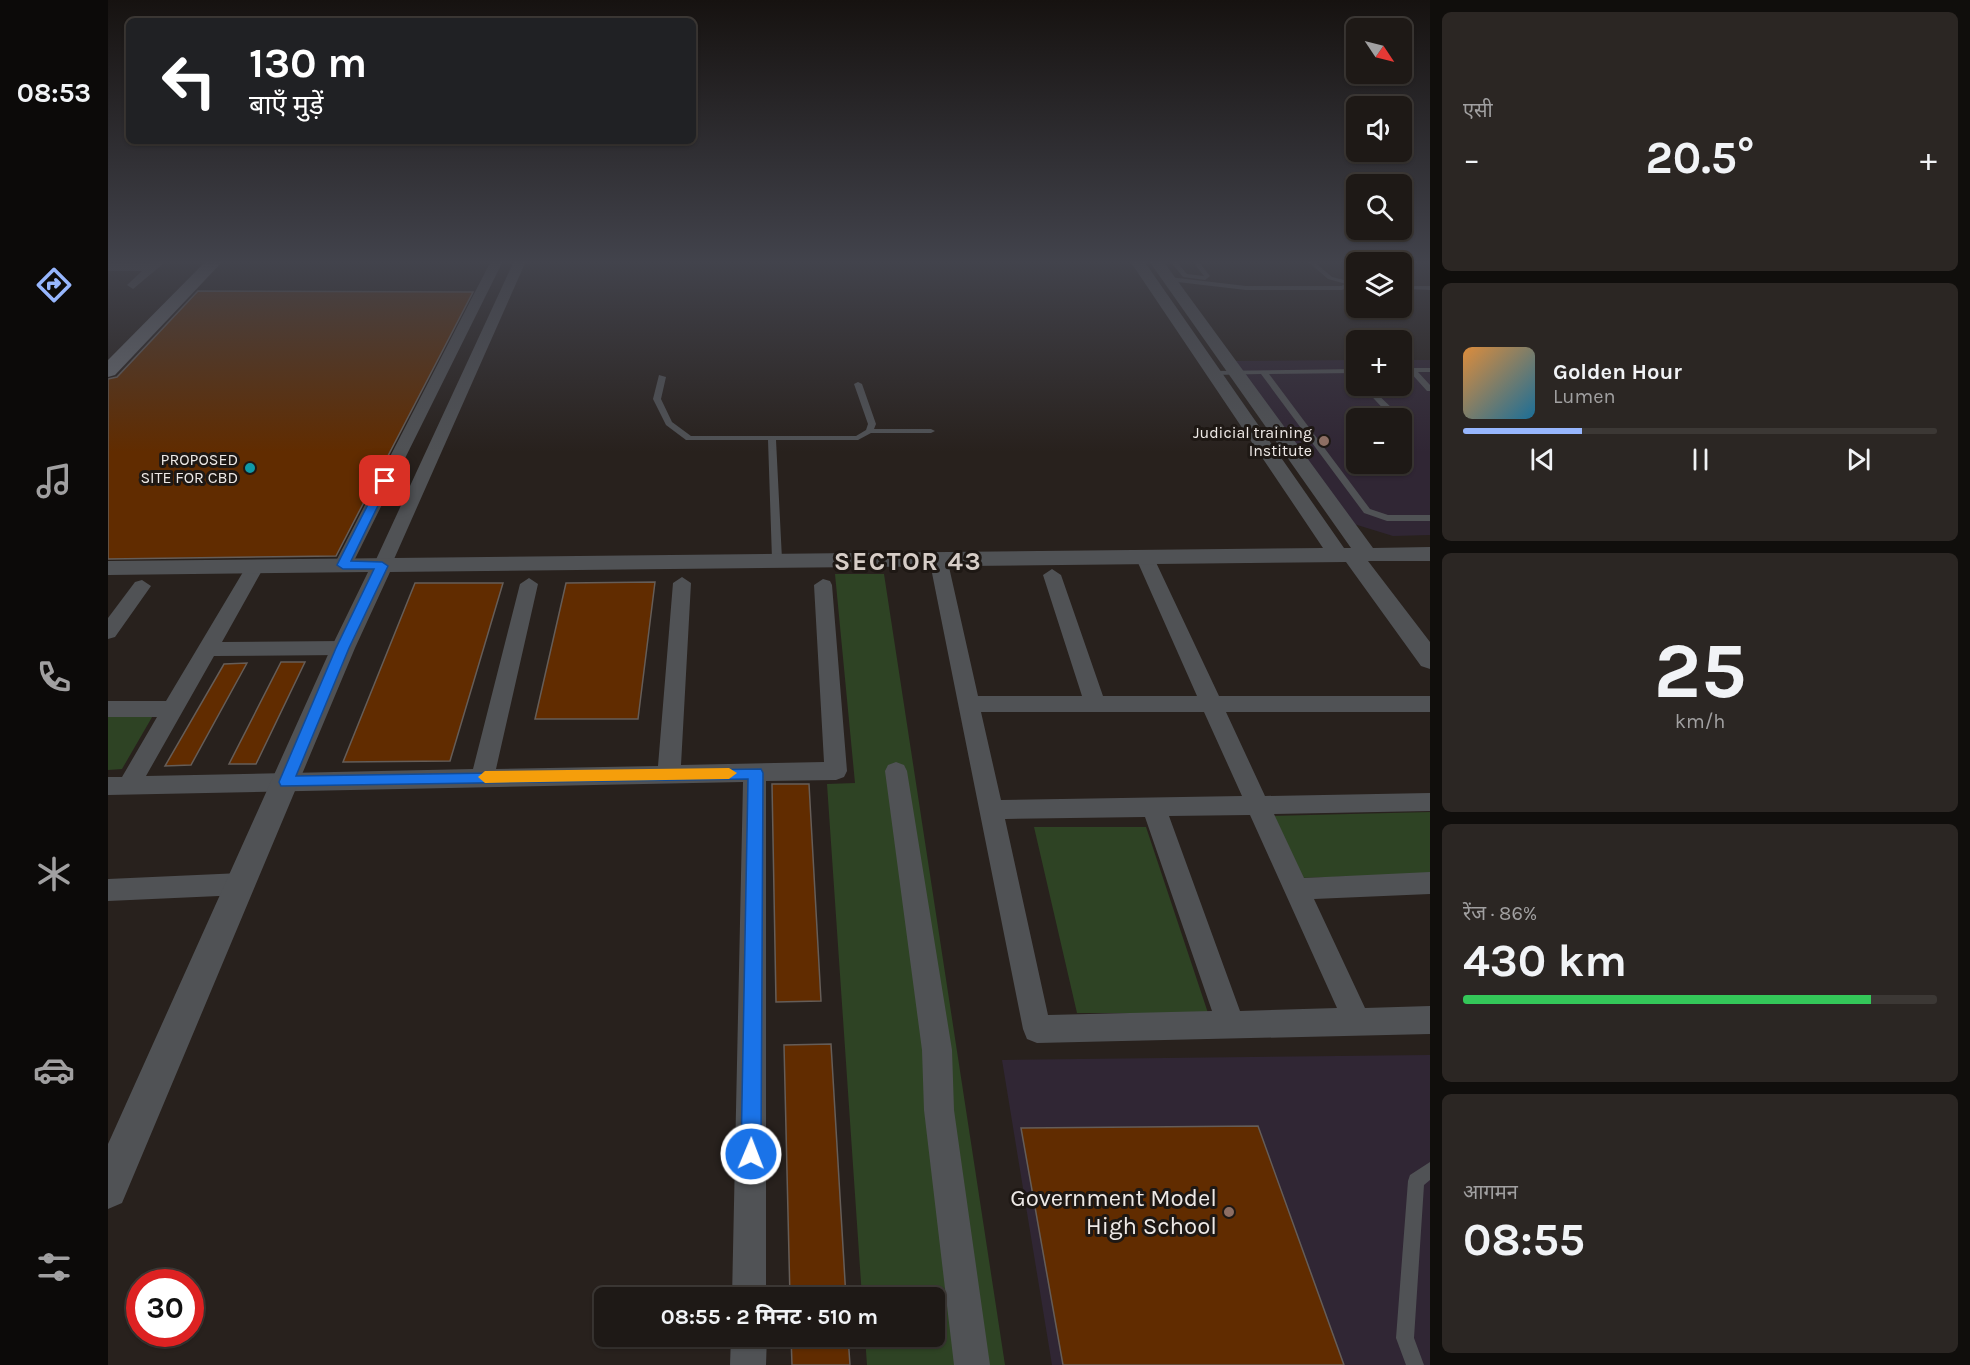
<!DOCTYPE html>
<html lang="hi">
<head>
<meta charset="utf-8">
<style>
  body { margin:0; font-family:Karla,"Noto Sans Devanagari",sans-serif; background:#2b2623; color:#f1f3f6; height:100vh; display:flex; flex-direction:column; font-size:22px; white-space:nowrap }
  * { box-sizing:border-box; margin:0 }
  p { font-size:20px; color:#a1a0a1 }
  .icon { flex:none; width:33px; height:33px; fill:none; stroke:currentColor; stroke-width:2; stroke-linecap:round; stroke-linejoin:round }
  .map { position:relative; flex:1; overflow:hidden }
  .drawer { display:flex; flex-direction:column; gap:12px; padding:12px; background:#100e0c; width:540px }
  .drawer>* { flex:none }
  .guide { position:absolute; left:18px; top:18px; width:570px; height:126px; border-radius:9px; box-shadow:0 2px 4px #0004,0 0 0 2px #3c3835; background:#202124; color:#fff; overflow:hidden }
  .needle { width:39px; rotate:125deg }
  .tools { position:absolute; left:1238px; top:18px; display:grid; gap:12px }
  .tools a { display:grid; place-items:center; width:66px; height:66px; border-radius:9px; background:#1e1916; box-shadow:0 2px 4px #0004,0 0 0 2px #3c3835; font-size:30px }
  .speed { position:absolute; left:18px; top:1269px; display:flex; gap:12px; font-size:30px; font-weight:700; text-align:center }
  .speed>* { display:grid; place-content:center; width:78px; height:78px; border-radius:50%; background:#1e1916; box-shadow:0 2px 4px #0004,0 0 0 2px #3c3835; line-height:1 }
  .speed .limit { border:9px solid #d22; background:#fff; color:#111 }
  .pin { position:absolute; display:grid; place-items:center; width:51px; height:51px; color:#fff; margin:-26px; border-radius:12px; box-shadow:0 3px 9px #0006 }
  .me { position:absolute; width:66px; margin:-33px; rotate:1deg; stroke-linejoin:round; filter:drop-shadow(0 0 4px #0008) }
  .turn { display:flex; align-items:center; gap:21px; height:126px; padding:0 24px; font-size:27px }
  .turn .icon { width:78px; height:78px; stroke-width:2.5 }
  .turn b { display:block; font-size:42px; line-height:51px }
  .big { font-size:45px; font-weight:700; line-height:1.1 }
  .drawer .card { flex:1; display:flex; flex-direction:column; justify-content:center; gap:9px; min-width:0; padding:0 21px; border-radius:9px; background:#2b2623 }
  .drawer .dial { align-items:center; gap:0 }
  .dial b { font-size:78px; line-height:1 }
  .song { display:flex; align-items:center; gap:18px }
  .cover { width:72px; height:72px; border-radius:9px; background:linear-gradient(135deg,hsl(30 70% 55%),hsl(200 70% 35%)) }
  .played { height:6px; border-radius:3px; background:linear-gradient(90deg,#97b6fd 25%,#3c3835 25%) }
  .keys { display:flex; justify-content:space-around; direction:ltr }
  .heat { display:flex; justify-content:space-between; align-items:center; font-size:33px; direction:ltr }
  .charge { height:9px; border-radius:4px; background:linear-gradient(90deg,#34c759 86%,#3c3835 0) }
  .trip { position:absolute; left:486px; top:1287px; width:351px; height:60px; border-radius:9px; background:#1e1916; box-shadow:0 2px 4px #0004,0 0 0 2px #3c3835; font-weight:700; line-height:60px; text-align:center }
  main { display:flex; flex:1; min-height:0 }
  .dock { display:flex; flex-direction:column; width:108px; justify-content:space-around; align-items:center; background:#0c0a09; color:#a1a0a1 }
  .dock .icon { width:42px; height:42px }
  .dock .current { color:#97b6fd }
  .dock b { font-size:27px; color:#f1f3f6 }
  .map>svg:first-child { display:block }
</style>
</head>
<body>
<main>
<nav class="dock">
<b>08:53</b>
<svg class="icon current" aria-label="directions" viewBox="0 0 24 24"><path d="M12 3l9 9-9 9-9-9zM9 14v-3h6M13 9l2 2-2 2"/></svg>
<svg class="icon" aria-label="music" viewBox="0 0 24 24"><path d="M9 18V5l10-2v13"/><circle cx="6" cy="18" r="3"/><circle cx="16" cy="16" r="3"/></svg>
<svg class="icon" aria-label="phone" viewBox="0 0 24 24"><path d="M5 4h4l2 5-3 2q2 4 5 5l2-3 5 2v4C11 20 4 13 5 4z"/></svg>
<svg class="icon" aria-label="climate" viewBox="0 0 24 24"><path d="M12 3v18M4 7l16 10M4 17L20 7"/></svg>
<svg class="icon" aria-label="car" viewBox="0 0 24 24"><path d="M5 17H2v-5l4-1 3-4h7l3 4 3 1v5h-3M9 17h6M6 11h13"/><circle cx="7" cy="17" r="2"/><circle cx="17" cy="17" r="2"/></svg>
<svg class="icon" aria-label="filters" viewBox="0 0 24 24"><path d="M4 7h16M4 17h16"/><circle cx="9" cy="7" r="2"/><circle cx="15" cy="17" r="2"/></svg>
</nav>
<div class="map">
<svg width="1322" height="1365" viewBox="0 0 1322 1365">
  <rect width="100%" height="100%" fill="#28211d"/>
  <path fill="#302634" fill-rule="evenodd" d="M1248 360V386H1293V360H1322V535L1285 536 1246 524 1126 361ZM1248 418H1293V464H1248Z
    M1322 1055V1365H944L894 1060Z"/>
  <path fill="#2e4324" d="M727 574H776L897 1365H759L757 1337 826 1336V1298L754 1297 719 784 747 783Z
    M47 712 14 769 0 770V714Z
    M1322 812V874L1192 878 1161 816Z
    M926 827H1038L1100 1013H969Z"/>
  <path fill="#612c00" stroke="#655d58" stroke-width="1.5" d="M90 291 365 292 228 556 0 559V379L9 377Z
    M547 582 530 719H427L458 583Z
    M307 583H395L342 761 235 762Z
    M173 662H197L148 764H121Z
    M139 663 83 765 57 766 116 664Z
    M664 784H701L713 1001 668 1002Z
    M723 1044 738 1298H682L676 1045Z
    M1150 1126 1236 1365H955L913 1128Z
    M683 1336H740L742 1365H684Z"/>
  <g fill="none" stroke-linecap="round" stroke-linejoin="round">
    <path fill="#505255" fill-rule="evenodd" d="M1062 261H1068L1079 274 1096 276 1084 261H1090L1102 276 1097 280 1075 277Z
      M1199 261H1205L1224 277 1248 283 1234 290H1138L1061 281 1058 279 1061 277 1138 286H1233L1238 284 1220 279Z
      M1241 261H1247L1250 262H1248V266Z
      M1301 286H1322V290L1299 289 1298 288Z
      M1293 368H1322V372H1310L1322 385V391H1319L1302 372H1293Z
      M1248 369V373L1161 374 1262 509 1280 515H1322V521H1279L1256 513 1153 374 1105 375 1101 373 1105 371Z
      M551 375 558 377 553 399 564 422 583 436H748L758 430 760 424 746 384 750 382 754 384 768 424 766 429H823L827 431 823 433H763L750 440H668L674 559 669 562 664 559 660 440H578L558 425 545 399Z
      M1254 386H1261L1288 412V416H1282Z
      M1322 1162V1180L1316 1185 1306 1338 1316 1365H1298L1288 1338 1300 1181 1302 1175Z"/>
    <path fill="#505255" fill-rule="evenodd" d="M46 261 56 263 25 289 19 285 34 271H0V263H42Z
      M383 261H395L244 565 235 571 228 569 226 565Z
      M406 261H418L283 566 281 570H267L265 566Z
      M1036 550 1045 556 1111 696H1322V712H1118L1157 796 1322 793V811L1166 814 1196 878 1322 872V894L1206 899 1257 1008 1322 1006V1034L929 1043 919 1039 915 1029 821 558 830 552 839 558 870 696H974L935 575 944 569 953 575 995 696H1089L1027 556ZM873 712H1096L1134 796 893 800ZM1142 815 1229 1008 1132 1011 1061 816ZM1037 817 1104 1011 940 1015 897 819Z
      M147 561 156 567 114 642 235 641 242 643 245 648 242 653 235 655 106 656 38 776 365 769 412 584 421 578 430 584 388 769 550 766 565 583 574 577 583 583 573 765 716 762 706 585 715 579 722 581 724 585 739 771 736 777 728 780 658 781V1298H624L635 782 0 795V777H14L49 717H0V701H58L138 567Z
      M34 580 43 586 7 637 0 639V618L27 582Z
      M788 762 796 765 799 771 844 1050 846 1110 882 1365H846L816 1110 814 1050 777 771 780 765Z
      M133 873 142 876 146 884 142 892 133 895 0 901V879Z
      M623 1336H659L658 1365H622Z"/>
    <path fill="#505255" fill-rule="evenodd" d="M1022 261H1036L1236 548H1243L1041 261H1055L1265 548 1322 547V561H1260L1322 642V669L1313 666 1238 562 282 572 247 648 14 1203 0 1209V1144L223 648 260 572 0 575V561L1215 548Z"/>
    <path fill="#696c71" fill-rule="evenodd" d="M98 261H115L7 375 0 377V360Z"/>
  </g>
  <linearGradient id="sky" x2="0" y2="1"><stop stop-color="#161210"/><stop offset="0.58" stop-color="#42434c"/><stop offset="1" stop-color="#42434c" stop-opacity="0"/></linearGradient>
  <rect width="1322" height="452" fill="url(#sky)"/>
  <path fill="#1a73e8" stroke="#114b97" stroke-width="1.5" d="M277 478 282 481 243 561 274 562 280 566 241 648 188 776 653 769 655 773 653 1154 650 1162 643 1165 636 1162 633 1154 640 779 173 786 171 782 228 648 266 569H235L229 565 272 481Z"/>
  <path fill="#f59e0b" d="M621 768 629 773 621 779 377 783 370 777 377 771Z"/>
  <g fill="#8d6e63" stroke="#1e1814" stroke-width="2">
    <circle cx="1216" cy="441" r="6"/>
    <circle cx="1121" cy="1212" r="6"/>
  </g>
  <circle fill="#0f9aa8" stroke="#1e1814" stroke-width="2" cx="142" cy="468" r="6"/>
  <g text-anchor="middle" dominant-baseline="central" stroke-width="6" stroke-linejoin="round" paint-order="stroke">
    <g font-size="16" fill="#eee9e6" stroke="#1e1814" text-anchor="end">
      <text x="1204" y="432">Judicial training<tspan x="1204" dy="18">Institute</tspan></text>
      <text x="130" y="459">PROPOSED<tspan x="130" dy="18">SITE FOR CBD</tspan></text>
    </g>
    <g font-size="24" fill="#eee9e6" stroke="#1e1814" text-anchor="end">
      <text x="1109" y="1198">Government Model<tspan x="1109" dy="28">High School</tspan></text>
    </g>
    <g font-size="26" font-weight="bold" letter-spacing="1.5" fill="#d6cdc7" stroke="#1e1814">
      <text x="800" y="561">SECTOR 43</text>
    </g>
  </g>
</svg>
<div class="tools">
<a><svg class="needle" viewBox="-14 -14 28 28"><path d="M0-13l5 13h-10z" fill="#e53935"/><path d="M0 13l5-13h-10z" fill="#a1a0a1"/></svg></a>
<a><svg class="icon" aria-label="sound" viewBox="0 0 24 24"><path d="M4 9h4l5-4v14l-5-4H4zM17 9q2 3 0 6"/></svg></a>
<a><svg class="icon" aria-label="search" viewBox="0 0 24 24"><circle cx="10" cy="10" r="6"/><path d="M15 15l6 6"/></svg></a>
<a><svg class="icon" aria-label="layers" viewBox="0 0 24 24"><path d="M12 4l9 5-9 5-9-5zM3 14l9 5 9-5"/></svg></a>
<a>+</a>
<a>−</a>
</div>
<div class="speed"><div class="limit">30</div></div>
<div class="pin" style="left:277px;top:481px;background:#d93025"><svg class="icon" aria-label="arrive" viewBox="0 0 24 24"><path d="M6 21V4h12l-3 4 3 4H6"/></svg></div>
<svg class="me" style="left:643px;top:1154px" viewBox="-20 -20 40 40"><circle r="17" fill="#1a73e8" stroke="#fff" stroke-width="3"/><path d="M0-11L8 9 0 5-8 9z" fill="#fff"/></svg>
<div class="trip">08:55 · 2 मिनट · 510 m</div>
<div class="guide">
<div class="turn"><svg class="icon" aria-label="left" viewBox="0 0 24 24"><path d="M17 20v-9H6M10 6l-5 5 5 5"/></svg><div><b>130 m</b>बाएँ मुड़ें</div></div>
</div>
</div>
<section class="drawer">
<div class="card"><p>एसी</p>
<div class="heat"><a>−</a><b class="big">20.5°</b><a>+</a></div>
</div>
<div class="card">
<div class="song"><i class="cover"></i><div><b>Golden Hour</b><p>Lumen</p></div></div>
<div class="played"></div>
<div class="keys"><svg class="icon" aria-label="previous" viewBox="0 0 24 24"><path d="M18 5L8 12l10 7zM5 5v14"/></svg><svg class="icon" aria-label="pause" viewBox="0 0 24 24"><path d="M8 5v14M16 5v14"/></svg><svg class="icon" aria-label="next" viewBox="0 0 24 24"><path d="M6 5l10 7-10 7zM19 5v14"/></svg></div>
</div>
<div class="card dial"><b>25</b><p>km/h</p></div>
<div class="card"><p>रेंज · 86%</p><b class="big">430 km</b><div class="charge"></div></div>
<div class="card"><p>आगमन</p><b class="big">08:55</b></div>
</section>
</main>
</body>
</html>
